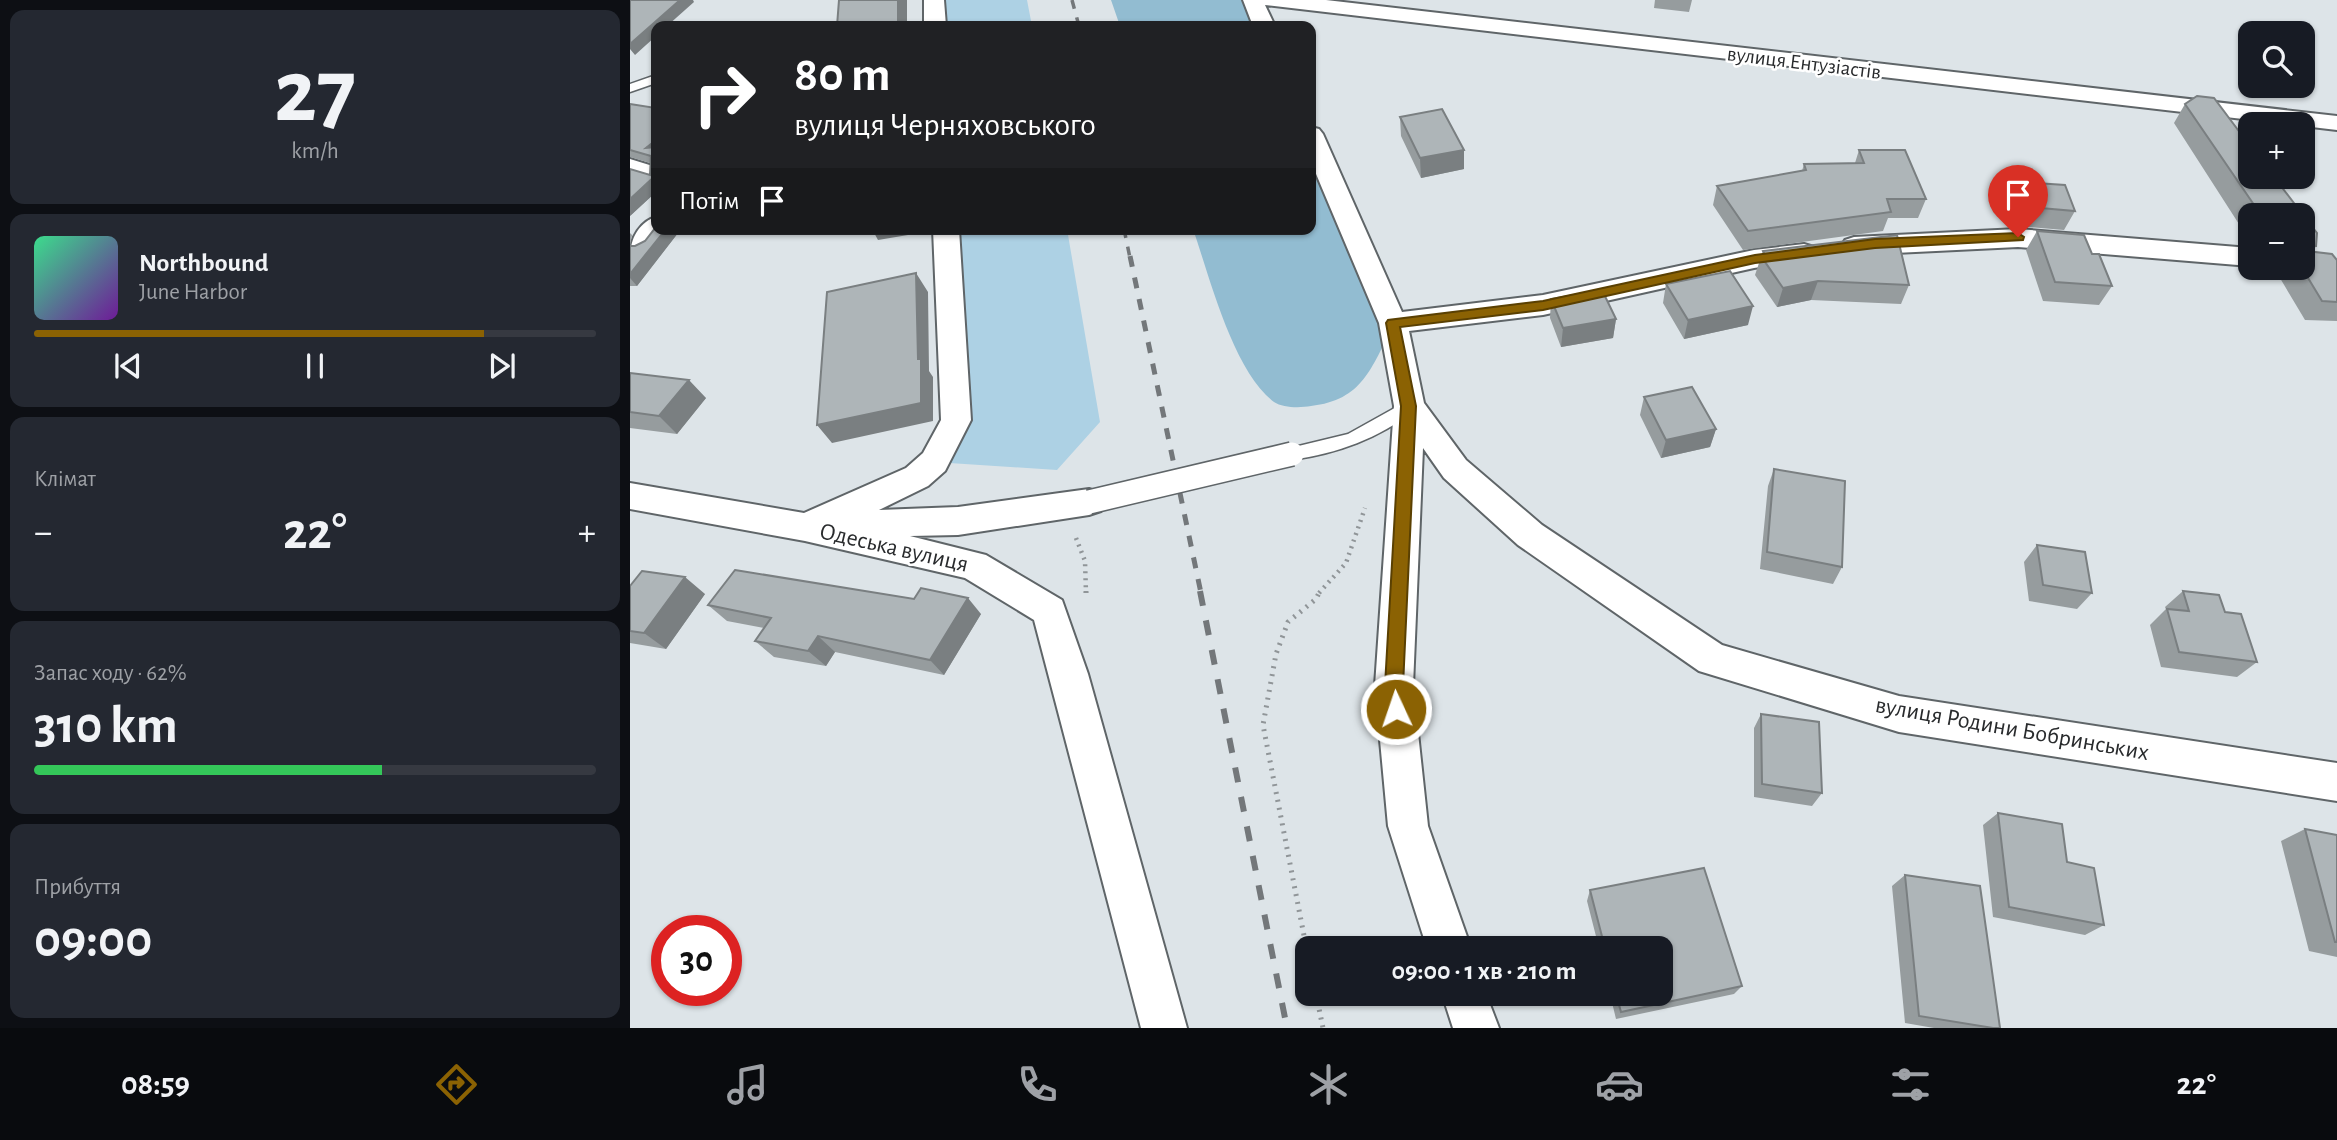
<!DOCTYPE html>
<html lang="uk">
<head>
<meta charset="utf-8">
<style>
  body { margin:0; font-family:"Alegreya Sans",sans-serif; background:#242831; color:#f1f3f6; height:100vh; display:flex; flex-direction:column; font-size:26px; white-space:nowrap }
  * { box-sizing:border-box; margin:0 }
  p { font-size:23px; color:#9ea1a6 }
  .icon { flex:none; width:38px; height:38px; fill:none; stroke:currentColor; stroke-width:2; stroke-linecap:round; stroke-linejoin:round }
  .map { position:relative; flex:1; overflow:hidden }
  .side { display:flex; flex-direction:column; gap:10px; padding:10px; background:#0d0f14; width:630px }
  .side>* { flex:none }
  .hud { position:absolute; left:21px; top:21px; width:665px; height:214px; border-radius:14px; box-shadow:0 2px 5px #0004; background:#202124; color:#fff; overflow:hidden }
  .buttons { position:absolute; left:1608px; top:21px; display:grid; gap:14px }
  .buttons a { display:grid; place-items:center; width:77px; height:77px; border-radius:14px; background:#171b24; box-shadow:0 2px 5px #0004; font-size:35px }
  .speed { position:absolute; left:21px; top:915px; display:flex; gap:14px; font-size:35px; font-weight:700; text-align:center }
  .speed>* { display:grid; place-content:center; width:91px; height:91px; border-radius:50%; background:#171b24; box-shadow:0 2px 5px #0004; line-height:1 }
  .speed .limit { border:10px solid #d22; background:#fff; color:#111 }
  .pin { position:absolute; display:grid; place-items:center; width:60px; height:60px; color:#fff; margin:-72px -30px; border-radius:50% 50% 50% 0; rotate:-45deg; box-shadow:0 0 7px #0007 }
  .pin .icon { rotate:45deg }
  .me { position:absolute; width:77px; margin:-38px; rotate:357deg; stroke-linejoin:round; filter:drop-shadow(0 0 5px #0008) }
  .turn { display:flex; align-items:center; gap:24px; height:147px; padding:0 28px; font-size:32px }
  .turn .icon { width:91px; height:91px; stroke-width:2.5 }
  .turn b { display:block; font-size:49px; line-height:60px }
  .then { display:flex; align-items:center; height:66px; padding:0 28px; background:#0003; gap:14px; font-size:26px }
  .big { font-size:52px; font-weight:600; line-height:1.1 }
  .side .card { flex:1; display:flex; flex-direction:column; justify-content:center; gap:10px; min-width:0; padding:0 24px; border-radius:14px; background:#242831 }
  .side .dial { align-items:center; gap:0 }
  .dial b { font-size:91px; line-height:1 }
  .song { display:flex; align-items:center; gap:21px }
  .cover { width:84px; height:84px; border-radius:10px; background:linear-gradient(135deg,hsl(150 70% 55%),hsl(280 70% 35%)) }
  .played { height:7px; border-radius:4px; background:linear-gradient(90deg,#8b6203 80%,#363941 80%) }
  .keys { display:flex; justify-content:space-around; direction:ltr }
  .heat { display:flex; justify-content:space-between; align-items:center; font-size:38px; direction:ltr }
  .charge { height:10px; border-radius:5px; background:linear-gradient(90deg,#34c759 62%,#363941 0) }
  .trip { position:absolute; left:665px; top:936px; width:378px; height:70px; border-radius:14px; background:#171b24; box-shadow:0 2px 5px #0004; font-weight:600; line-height:70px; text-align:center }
  .tabs { display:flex; height:112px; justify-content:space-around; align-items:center; background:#090b0e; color:#9ea1a6 }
  .tabs .icon { width:49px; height:49px }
  .tabs .active { color:#8b6203 }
  .tabs b { font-size:32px; color:#f1f3f6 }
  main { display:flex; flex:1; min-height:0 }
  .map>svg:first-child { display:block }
</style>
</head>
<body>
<main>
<section class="side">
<div class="card dial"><b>27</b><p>km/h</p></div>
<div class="card">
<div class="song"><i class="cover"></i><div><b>Northbound</b><p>June Harbor</p></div></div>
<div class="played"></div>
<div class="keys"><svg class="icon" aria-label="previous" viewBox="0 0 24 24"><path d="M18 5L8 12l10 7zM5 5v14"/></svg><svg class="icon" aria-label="pause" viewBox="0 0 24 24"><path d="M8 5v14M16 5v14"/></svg><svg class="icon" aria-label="next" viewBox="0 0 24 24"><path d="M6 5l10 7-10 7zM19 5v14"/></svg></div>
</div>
<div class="card"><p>Клімат</p>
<div class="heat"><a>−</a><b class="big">22°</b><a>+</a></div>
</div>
<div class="card"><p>Запас ходу · 62%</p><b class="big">310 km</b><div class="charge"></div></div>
<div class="card"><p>Прибуття</p><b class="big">09:00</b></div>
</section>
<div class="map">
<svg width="1707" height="1028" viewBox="0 0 1707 1028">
  <rect width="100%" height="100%" fill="#dde4e8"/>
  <path fill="#add1e4" d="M302 0H397L402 26H304Z
    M315 229H437L470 422 427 470 304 462 326 419Z"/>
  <path fill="#92bcd1" d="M481 0H623L634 26H490Z
    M681 135 763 326C741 368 733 400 681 406 670 408 653 408 644 402 603 371 580 278 563 229H681Z"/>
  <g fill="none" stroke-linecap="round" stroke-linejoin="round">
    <defs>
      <path id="service" d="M26 75V83L0 92V84Z
        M779 400 787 406 785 410C748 439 708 453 662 460L654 454 656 449 718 434Z"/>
      <path id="minor" d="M294 0H314L316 26H294Z
        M613 0H696L1707 116V130L635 5 645 26H623Z
        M681 127 689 129 693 134 772 312 913 295 1124 250 1174 244 1184 247 1187 253 1184 259 1124 268 913 315 779 331 794 403 836 460 912 525 1092 645 1269 696 1707 763V801L1269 732 1069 671 888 545 814 478 793 448 783 686 798 826 841 948H797L758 826 745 686 764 406 749 323 681 162Z
        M0 159 26 167V183L0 174Z
        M26 217V229L35 231C25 245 20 258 1 253 0 238 11 221 26 217Z
        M303 229H329L341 420 315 471 298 486 249 510 328 507 459 489 471 493 475 502 471 511 459 515 328 535 280 536 356 555 432 600 458 674 557 1028H511L404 620 335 578 175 541 0 509V483L174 513 276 468 293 453 311 420Z
        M1388 229 1620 248V266L1388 247 1224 255 1215 252 1211 246 1215 240 1224 237Z
        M812 994H856L869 1028H823Z"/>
    </defs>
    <use href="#service" stroke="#5f6568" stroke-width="3"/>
    <use href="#minor" stroke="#5f6568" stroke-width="4"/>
    <path stroke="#909598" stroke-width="4.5" stroke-dasharray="2 5" stroke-linecap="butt" d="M446 538 455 561 456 593
      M689 593 716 563 735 508"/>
    <path stroke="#909598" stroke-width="5" stroke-dasharray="2 6" stroke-linecap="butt" d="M456 591V598
      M677 951 633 725 646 654 658 622 686 599 690 591
      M686 994 693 1028"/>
    <use href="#service" fill="#fff" fill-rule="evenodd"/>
    <use href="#minor" fill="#fff" fill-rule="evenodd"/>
    <path stroke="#73777a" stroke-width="3.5" stroke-dasharray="9 9" stroke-linecap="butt" d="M442 0 449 26
      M494 229 500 258"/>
    <path stroke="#73777a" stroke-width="5" stroke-dasharray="11 11" stroke-linecap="butt" d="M500 256 571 593"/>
    <path stroke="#73777a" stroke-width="6" stroke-dasharray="15 15" stroke-linecap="butt" d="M570 591 657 1028"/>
    <defs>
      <path id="pedestrian-bridge" d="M459 502 662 454"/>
    </defs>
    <use href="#pedestrian-bridge" stroke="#5f6568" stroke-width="26" stroke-linecap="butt"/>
    <use href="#pedestrian-bridge" stroke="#fff" stroke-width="23"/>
  </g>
  <path fill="#969c9e" d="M1025 0H1062L1059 12 1024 8Z
    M0 104 26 108V192L0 216 20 175V163L0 157Z
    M1555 104 1673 215H1620V235H1616L1544 123Z
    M770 117 834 169 791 178 771 136Z
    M1229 150 1296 199 1288 218H1258L1253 231 1113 250 1083 205 1087 186 1172 171 1174 164 1225 163Z
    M1389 182 1445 211 1434 230 1388 226 1380 201Z
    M1673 215 1686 246 1682 251 1707 260V321L1675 320 1644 268H1673Z
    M1407 231 1462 254 1482 286 1469 305 1413 301 1396 250Z
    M0 233 2 235 0 246H5L48 233 7 286H0Z
    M1133 251 1279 285 1271 304 1181 300 1147 307 1125 275Z
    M1036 284 1118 325 1054 339 1033 303Z
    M921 299 986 319 983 338 931 347 920 318Z
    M0 373 76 398 47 434 0 428Z
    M1014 397 1086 429 1080 447 1031 458 1010 415Z
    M1144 469 1212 567 1203 584 1130 569 1138 486Z
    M1407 545 1462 593 1447 609 1399 601 1394 562Z
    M0 586 75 594 36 649 0 643Z
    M1553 591 1627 662 1607 677 1531 667 1520 625 1536 609 1535 607Z
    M78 605 351 614 314 675 205 652 196 666 144 657 125 641 134 628 97 621Z
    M1131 714 1192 793 1182 806 1124 797V728Z
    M1368 813 1437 862 1474 925 1455 935 1363 917 1353 825Z
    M1675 829 1707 835V957L1679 951 1651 841Z
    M1275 875 1370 1028H1304L1275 1023 1262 886Z
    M960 890 1112 986 1104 994 986 1019 980 994H1031V948H969L957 901Z"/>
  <path fill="#7a7f81" d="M50 0H63L64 2 37 26H26V36L5 55 0 49V44Z
    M268 0H277V26H268Z
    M26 140V155L16 148Z
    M834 150V169L791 178 790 158Z
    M26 175V192L0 216V199Z
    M36 229H45L48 233 7 286 0 278V274Z
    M242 229H290V233L248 240Z
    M286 273 298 292 299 371 303 377V421L202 443 187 425Z
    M1188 281 1181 300 1147 307 1153 288Z
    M1123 306 1118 325 1054 339 1058 320Z
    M986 319 983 338 931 347 933 328Z
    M59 380 76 398 47 434 29 416Z
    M1086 429 1080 447 1031 458 1036 440Z
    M55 577 75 594 36 649 14 633Z
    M338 598 351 614 314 675 300 660Z
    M188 636 205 652 196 666 178 651Z"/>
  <path fill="#aeb5b8" stroke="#7a7f81" stroke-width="2" d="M0 0H50L0 44Z
    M209 0H268V26H207Z
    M1567 96 1584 98 1620 146V177H1644L1673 215H1631L1555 104Z
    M0 104 26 108V140L16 148 26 147V175L0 199V169L20 175 21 156 0 150Z
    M812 109 834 150 790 158 770 117Z
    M1229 150H1275L1296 199H1257L1261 212 1118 231 1087 186 1176 170 1174 164 1234 163Z
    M1389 182 1435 185 1445 211 1398 207Z
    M1673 215 1687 233 1686 246 1677 247V251L1702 254 1707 260V302L1692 301 1672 268H1673Z
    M26 227V229H36L0 274V246H5L15 241Z
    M1407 231 1454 235 1462 254H1469L1482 286 1425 282Z
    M1267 235 1279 285 1188 281 1153 288 1131 256 1135 255 1133 251Z
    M1100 271 1123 306 1058 320 1036 284Z
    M286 273 288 359H291V403L187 425 197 292Z
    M972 290 986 319 933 328 921 299Z
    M0 373 59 380 29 416 0 412Z
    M1062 387 1086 429 1036 440 1014 397Z
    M1144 469 1215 481 1212 567 1137 552Z
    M1407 545 1455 552 1462 593 1413 585Z
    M105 570 284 599 291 588 338 598 300 660 188 636 178 651 125 641 141 618 78 605Z
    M12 571 55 577 14 633 0 631V586Z
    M1553 591 1589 595 1595 612 1611 614 1627 662 1549 652 1537 609 1559 611Z
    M1131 714 1189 722 1192 793 1132 784Z
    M1368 813 1432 824 1437 862 1464 868 1474 925 1379 907Z
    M1675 829 1707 835V942H1705Z
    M1074 868 1112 986 991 1012 986 994H1031V948H975L960 890Z
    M1275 875 1350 886 1370 1028H1363L1289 1016Z"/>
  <path fill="#8b6203" stroke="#5a4002" stroke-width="2" d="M1388 233 1394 237 1393 240 1245 248 1125 263 913 310 770 327 786 406 773 686 775 709 773 715 766 718 760 715 755 686 771 406 756 323 758 320 913 301 1125 255 1245 239Z"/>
  <g text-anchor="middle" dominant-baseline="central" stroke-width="5" stroke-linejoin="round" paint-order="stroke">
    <g font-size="21" fill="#292b2d" stroke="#fff">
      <text transform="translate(1174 63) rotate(7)">вулиця Ентузіастів</text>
    </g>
    <g font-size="24" fill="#292b2d" stroke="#fff">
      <text transform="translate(264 548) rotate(13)">Одеська вулиця</text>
      <text transform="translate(1382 729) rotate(10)">вулиця Родини Бобринських</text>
    </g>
  </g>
</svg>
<div class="buttons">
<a><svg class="icon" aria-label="search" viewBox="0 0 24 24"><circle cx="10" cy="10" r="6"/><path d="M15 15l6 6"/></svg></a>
<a>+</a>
<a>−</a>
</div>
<div class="speed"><div class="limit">30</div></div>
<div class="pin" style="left:1388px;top:237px;background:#d93025"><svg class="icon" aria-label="arrive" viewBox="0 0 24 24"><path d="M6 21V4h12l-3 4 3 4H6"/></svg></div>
<svg class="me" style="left:766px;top:709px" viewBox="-20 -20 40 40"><circle r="17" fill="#8b6203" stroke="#fff" stroke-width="3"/><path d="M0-11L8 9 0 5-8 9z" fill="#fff"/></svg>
<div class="trip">09:00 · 1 хв · 210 m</div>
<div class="hud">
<div class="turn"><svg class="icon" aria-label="right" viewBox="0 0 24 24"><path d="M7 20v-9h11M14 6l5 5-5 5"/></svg><div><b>80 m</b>вулиця Черняховського</div></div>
<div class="then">Потім<svg class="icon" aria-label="arrive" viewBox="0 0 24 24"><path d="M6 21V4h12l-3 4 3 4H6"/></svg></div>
</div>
</div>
</main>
<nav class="tabs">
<b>08:59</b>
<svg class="icon active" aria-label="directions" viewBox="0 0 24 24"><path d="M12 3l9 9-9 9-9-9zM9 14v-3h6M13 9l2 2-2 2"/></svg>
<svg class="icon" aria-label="music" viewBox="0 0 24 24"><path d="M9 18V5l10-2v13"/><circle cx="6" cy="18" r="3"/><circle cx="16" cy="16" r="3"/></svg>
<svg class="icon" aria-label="phone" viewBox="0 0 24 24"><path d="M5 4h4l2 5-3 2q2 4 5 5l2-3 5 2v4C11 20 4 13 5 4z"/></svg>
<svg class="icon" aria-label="climate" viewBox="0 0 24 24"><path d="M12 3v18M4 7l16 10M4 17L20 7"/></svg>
<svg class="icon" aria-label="car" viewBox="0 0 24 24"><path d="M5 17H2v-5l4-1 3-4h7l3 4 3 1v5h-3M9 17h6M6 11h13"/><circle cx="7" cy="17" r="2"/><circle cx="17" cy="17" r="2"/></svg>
<svg class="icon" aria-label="filters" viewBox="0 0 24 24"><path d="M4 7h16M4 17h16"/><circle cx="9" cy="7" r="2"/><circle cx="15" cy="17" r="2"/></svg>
<b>22°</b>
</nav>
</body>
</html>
